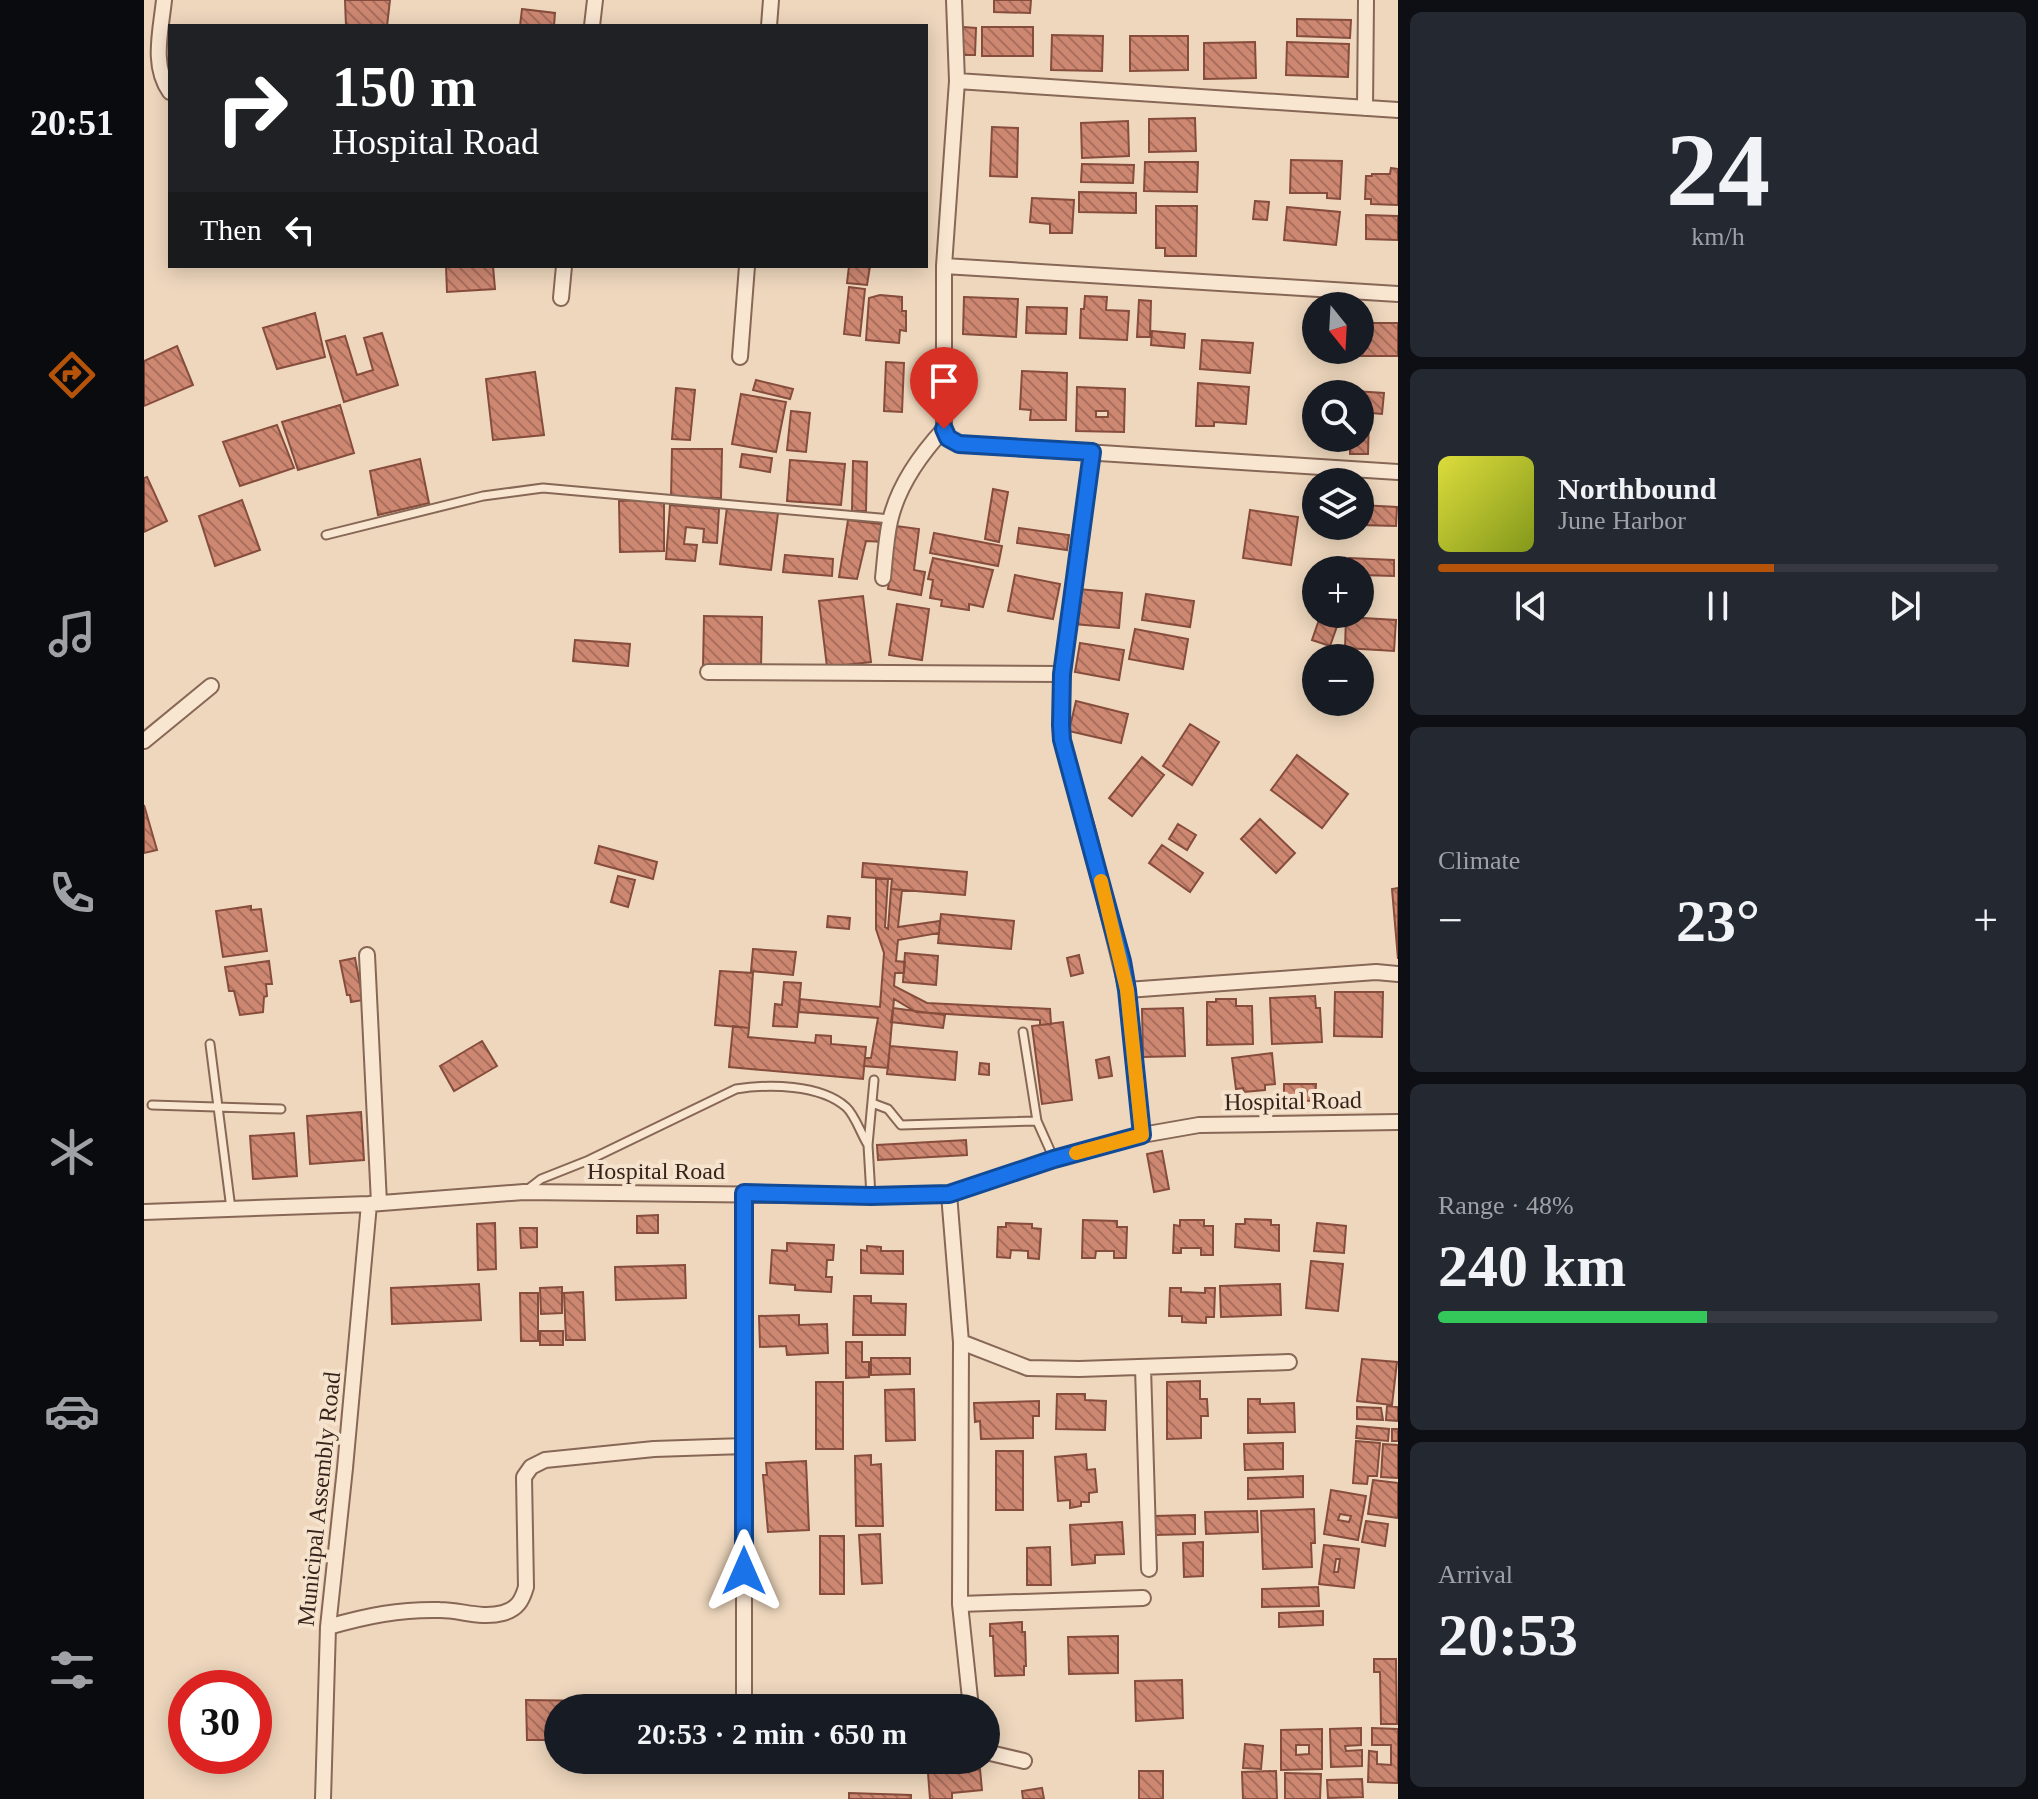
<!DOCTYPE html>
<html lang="en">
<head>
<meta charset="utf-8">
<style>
  body { margin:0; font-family:Georgia,serif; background:#242831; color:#f1f3f6; height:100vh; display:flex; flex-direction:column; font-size:30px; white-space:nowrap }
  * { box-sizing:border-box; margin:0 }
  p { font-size:26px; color:#9ea1a6 }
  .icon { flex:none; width:44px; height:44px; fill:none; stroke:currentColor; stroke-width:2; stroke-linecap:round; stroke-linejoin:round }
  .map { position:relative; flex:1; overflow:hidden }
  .side { display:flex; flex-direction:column; gap:12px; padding:12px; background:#0d0f14; width:640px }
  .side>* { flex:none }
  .guide { position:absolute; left:24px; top:24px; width:760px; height:244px; border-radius:0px; box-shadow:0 4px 20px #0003; background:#202124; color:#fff; overflow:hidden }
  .needle { width:52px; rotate:162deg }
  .controls { position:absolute; left:1158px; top:292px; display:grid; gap:16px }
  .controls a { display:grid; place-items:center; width:72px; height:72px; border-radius:50%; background:#171b24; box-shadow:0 4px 20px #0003; font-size:40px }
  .speed { position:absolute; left:24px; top:1670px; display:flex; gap:16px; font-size:40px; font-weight:700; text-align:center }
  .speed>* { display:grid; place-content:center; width:104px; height:104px; border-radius:50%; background:#171b24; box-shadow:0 4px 20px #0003; line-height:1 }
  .speed .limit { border:12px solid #d22; background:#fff; color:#111 }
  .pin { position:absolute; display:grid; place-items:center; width:68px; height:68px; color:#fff; margin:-82px -34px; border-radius:50% 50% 50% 0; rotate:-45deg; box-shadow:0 0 8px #0007 }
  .pin .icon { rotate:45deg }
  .me { position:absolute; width:88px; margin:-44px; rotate:0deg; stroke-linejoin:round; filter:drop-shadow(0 0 6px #0008) }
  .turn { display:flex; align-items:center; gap:28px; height:168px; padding:0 32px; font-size:36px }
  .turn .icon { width:104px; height:104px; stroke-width:2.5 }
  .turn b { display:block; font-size:56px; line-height:68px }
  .then { display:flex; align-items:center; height:76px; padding:0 32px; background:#0003; gap:16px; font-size:30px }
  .big { font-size:60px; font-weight:600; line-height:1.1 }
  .side .card { flex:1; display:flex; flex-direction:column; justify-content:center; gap:12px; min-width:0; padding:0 28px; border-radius:12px; background:#242831 }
  .side .dial { align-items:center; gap:0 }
  .dial b { font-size:104px; line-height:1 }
  .song { display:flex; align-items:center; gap:24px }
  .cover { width:96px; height:96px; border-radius:12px; background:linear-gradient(135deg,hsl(60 70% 55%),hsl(70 70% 35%)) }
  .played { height:8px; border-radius:4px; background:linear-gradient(90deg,#b45309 60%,#363941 60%) }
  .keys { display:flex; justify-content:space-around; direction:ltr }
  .heat { display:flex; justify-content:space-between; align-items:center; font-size:44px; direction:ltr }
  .charge { height:12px; border-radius:6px; background:linear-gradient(90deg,#34c759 48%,#363941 0) }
  .trip { position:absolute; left:400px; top:1694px; width:456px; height:80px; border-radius:40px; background:#171b24; box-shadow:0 4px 20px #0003; font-weight:600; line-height:80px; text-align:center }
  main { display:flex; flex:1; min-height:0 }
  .tabs { display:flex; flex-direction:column; width:144px; justify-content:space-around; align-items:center; background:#090b0e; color:#9ea1a6 }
  .tabs .icon { width:56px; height:56px }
  .tabs .on { color:#b45309 }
  .tabs b { font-size:36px; color:#f1f3f6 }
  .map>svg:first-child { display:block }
</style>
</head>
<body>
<main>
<nav class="tabs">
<b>20:51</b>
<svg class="icon on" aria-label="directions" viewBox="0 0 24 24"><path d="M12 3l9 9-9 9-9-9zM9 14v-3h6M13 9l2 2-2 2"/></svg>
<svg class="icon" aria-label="music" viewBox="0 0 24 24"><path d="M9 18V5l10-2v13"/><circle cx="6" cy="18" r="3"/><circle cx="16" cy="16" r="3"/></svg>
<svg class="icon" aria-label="phone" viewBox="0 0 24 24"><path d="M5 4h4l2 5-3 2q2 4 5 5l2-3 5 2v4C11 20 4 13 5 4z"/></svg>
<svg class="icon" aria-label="climate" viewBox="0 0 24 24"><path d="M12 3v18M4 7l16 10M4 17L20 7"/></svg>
<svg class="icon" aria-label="car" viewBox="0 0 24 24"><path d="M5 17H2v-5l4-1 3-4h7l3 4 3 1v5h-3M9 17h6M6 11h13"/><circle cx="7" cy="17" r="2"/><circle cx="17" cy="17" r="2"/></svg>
<svg class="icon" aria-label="filters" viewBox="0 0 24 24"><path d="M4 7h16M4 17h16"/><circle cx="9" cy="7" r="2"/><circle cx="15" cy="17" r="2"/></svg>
</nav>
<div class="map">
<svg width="1254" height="1799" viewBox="0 0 1254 1799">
  <defs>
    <pattern id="building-back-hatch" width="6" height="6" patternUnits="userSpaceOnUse" patternTransform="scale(2)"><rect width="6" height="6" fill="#ce8872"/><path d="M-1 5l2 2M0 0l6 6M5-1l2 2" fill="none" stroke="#a86f5d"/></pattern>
  </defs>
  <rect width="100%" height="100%" fill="#eed7bd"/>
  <path fill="url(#building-back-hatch)" stroke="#864c3c" stroke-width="2" fill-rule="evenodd" d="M201 0H246L243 26H202Z
    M850 0H887L886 13 850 12Z
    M378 9 411 13 410 26H376Z
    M1153 19 1207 20 1206 38 1153 36Z
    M819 27 832 28 831 55H818Z
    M838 27H889V56H838Z
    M908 35 959 36 958 71 907 70Z
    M986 36H1044V70L986 71Z
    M1111 42 1112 78 1060 79V43Z
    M1143 42 1205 44 1204 77 1142 75Z
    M1051 118 1052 151 1005 152V119Z
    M984 121 985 156 938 158 937 123Z
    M848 127 874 128 873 177 846 176Z
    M1147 160 1198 161 1196 199 1183 198V193H1146Z
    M1001 162H1054L1053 192 1000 191Z
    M938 164 990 165 989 183 937 182Z
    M1247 168 1254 169V205L1227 204V199H1221L1222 176H1228V174H1246Z
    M935 192 992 193V213L935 212Z
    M888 198 930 200 928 233H906V224L886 222Z
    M1111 201 1125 202 1123 220 1109 219Z
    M1012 206H1053L1052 256H1021V248H1012Z
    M1143 207 1196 212 1192 245 1140 240Z
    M1222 215 1254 216V240L1222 239Z
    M302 266H349L351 289 303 292Z
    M705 266H726L723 285 703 283Z
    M705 287 721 289 716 336 700 334Z
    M736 295 758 297V311H762V331L756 330 755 343 722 340 725 298Z
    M941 296 963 297 962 310 985 311 983 340 936 338 937 309H940Z
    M820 297 874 299 872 337 819 334Z
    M995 300 1007 301 1006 337H993Z
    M883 307 923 308 922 334 882 333Z
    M171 313 181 357 133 369 119 328Z
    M1216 323H1254V356H1215Z
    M1008 331 1041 334 1040 348 1007 345Z
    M238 333 254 385 200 402 182 341 201 336 213 375 229 370 220 338Z
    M1058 340 1109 343 1106 373 1056 369Z
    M33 346 49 385 0 406V361Z
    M742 362 760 363 758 412 740 411Z
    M878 371 923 373 922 420H886L887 410 876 409Z
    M391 372 400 435 349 440 342 379Z
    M612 380 649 389 646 399 609 390Z
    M1054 383 1105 387 1102 424 1070 422V426H1052Z
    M933 387 981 389 980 432 932 431ZM952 411H964V417H952Z
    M532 388 551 390 546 440 528 439Z
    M1210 391 1240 393 1238 414 1216 412V394H1210Z
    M597 394 642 402 632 452 588 444Z
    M196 405 210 453 154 470 138 422Z
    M647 411 666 413 662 452 643 450Z
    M1216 416H1225L1224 454H1206V438H1216Z
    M133 425 150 468 96 486 79 442Z
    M528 449H578L577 498 527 497Z
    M598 454 628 458 626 472 596 467Z
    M276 459 285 503 234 515 226 471Z
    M646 460 701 464 697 505 643 501Z
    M709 461 723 462 722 511H708Z
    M3 477 23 521 0 532V478Z
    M849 489 864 492 855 542 841 539Z
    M520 499V551L476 552 475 501Z
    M98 500 116 550 71 566 55 516Z
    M526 505 575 509 573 543 559 542 560 529 542 527 540 544 553 545 551 561 522 559Z
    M1216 505 1253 507 1252 526 1216 525Z
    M583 507 634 513 627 570 576 564Z
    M1106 510 1154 517 1147 565 1099 558Z
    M704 520 744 525 741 542 722 541 713 579 695 577Z
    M752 526 775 529 770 570 781 572 777 595 744 589Z
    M875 528 925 535 923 550 873 543Z
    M790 533 858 546 854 566 786 553Z
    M641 555 689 559 688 576 639 572Z
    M789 558 849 570 839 607 825 604V610L797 606 798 600 786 598 789 580 784 579Z
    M1205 558 1250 560V576L1216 575V570H1204Z
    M871 575 916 584 909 619 864 611Z
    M934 589 978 593 975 628 930 624Z
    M1002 594 1050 601 1046 627 998 620Z
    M719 596 727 662 683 667 675 601Z
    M753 604 785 609 778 660 745 655Z
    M1177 614 1197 615 1186 646 1168 640Z
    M560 616 618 617 617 667H559Z
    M1202 617 1252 620 1250 651 1201 648Z
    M991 629 1044 639 1039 669 985 659Z
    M431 640 486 644 484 666 429 661Z
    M936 643 980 650 975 680 931 672Z
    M932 701 984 714 977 743 925 731Z
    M1046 724 1075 742 1048 785 1019 766Z
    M1153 755 1204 794 1178 828 1127 790Z
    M998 757 1020 775 988 816 965 798Z
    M0 805 13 850 0 853Z
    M1116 819 1151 853 1132 873 1097 839Z
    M1034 824 1052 835 1043 850 1025 839Z
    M1018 845 1059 873 1046 892 1005 863Z
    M455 846 513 862 509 879 451 863Z
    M719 863 823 872 821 895 747 889 748 879 718 877Z
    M474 876 491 880 484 907 467 902Z
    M732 878 744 879 741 927 744 929 747 889 758 890 754 927 796 921 795 933 754 940 752 961 761 962 760 973H751L750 986 783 1003 906 1009 907 1024 896 1025V1020L772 1012 750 999 744 1068 720 1066 721 1058H727L734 1018 655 1012 656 999 736 1007 740 953 732 929Z
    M1254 888V959L1248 889Z
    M107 906V910L117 909 123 951 79 957 72 911Z
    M797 914 870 921 867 949 794 943Z
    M684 916 706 918 705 929 683 927Z
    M609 949 652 952 649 975 607 971Z
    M761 953 794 956 792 985 759 982Z
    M935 955 939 973 927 976 923 958Z
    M211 958 219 1000 207 1002 206 995H203L196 961Z
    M125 961 128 984H122L123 996 120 997 119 1012 96 1015 90 991H85L81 967Z
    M576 971 609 973 605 1028 571 1025Z
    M640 982 657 983 653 1027 629 1026 631 1004 638 1005Z
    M1191 992H1239L1238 1037 1190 1036Z
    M1171 996 1172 1008H1176L1178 1042 1128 1044 1126 998Z
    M1072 999H1092V1006H1108L1109 1044 1063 1045V1002H1072Z
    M749 1008 801 1015 799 1028 747 1022Z
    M1039 1008 1041 1056 999 1057 998 1009Z
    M919 1022 928 1100 898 1104 888 1026Z
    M589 1026 605 1028 604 1037 671 1043 672 1035 687 1036V1044L722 1047 719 1079 585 1067Z
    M338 1041 353 1066 310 1091 296 1066Z
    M746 1046 813 1052 811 1080 743 1074Z
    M1128 1053 1131 1084 1121 1085V1090L1100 1092 1099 1088 1092 1089 1088 1058Z
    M965 1057 968 1076 955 1078 952 1060Z
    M836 1063 845 1064V1075L835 1074Z
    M1140 1084H1172L1171 1101 1140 1100Z
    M217 1112 220 1160 166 1164 163 1116Z
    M150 1133 153 1176 109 1179 106 1136Z
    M822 1140 823 1155 734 1160 733 1145Z
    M1018 1151 1025 1189 1010 1192 1003 1154Z
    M514 1215V1233H493V1216Z
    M1101 1219 1127 1220V1225H1135V1251L1091 1247 1092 1224H1101Z
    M939 1220 973 1221V1227H983L982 1258H970V1251H952L951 1258H938Z
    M1036 1220H1060V1226H1069V1255H1057V1248H1037V1253H1029L1030 1225 1036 1226Z
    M351 1223 352 1269 334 1270 333 1224Z
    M862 1223 888 1224V1228L897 1229 895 1259 884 1258V1251L867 1250 866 1258 853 1257 854 1227H862Z
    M1173 1223 1202 1226 1200 1253 1170 1251Z
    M376 1228H393V1247L377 1248Z
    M643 1243 690 1245 689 1260H683L682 1277H688L687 1292 651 1290V1285L626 1283 628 1250 643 1251Z
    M723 1246 737 1247V1251H759V1274L717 1273V1250L723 1251Z
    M1167 1261 1199 1264 1194 1311 1162 1308Z
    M541 1265 542 1298 472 1300 471 1267Z
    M335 1284 337 1320 248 1324 247 1288Z
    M1136 1284 1137 1315 1077 1317 1076 1286Z
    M418 1287V1313L397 1314 396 1288Z
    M1026 1288H1037V1292L1061 1293V1288H1071L1070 1317H1062V1323L1038 1322V1316H1025Z
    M439 1292 441 1340H422L420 1293Z
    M376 1293H394V1341H377Z
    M710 1296H727V1303L762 1304 761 1335H709Z
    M655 1315V1325L683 1324 684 1353 643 1355 642 1346 616 1347 615 1316Z
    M396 1331H419V1345H396Z
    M702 1342H718V1362H725V1377L702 1378Z
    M727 1358H766V1374L727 1375Z
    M1218 1359 1253 1362 1248 1405 1213 1401Z
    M1056 1381V1399H1063L1064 1416H1057V1438L1023 1439V1382Z
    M672 1382H699V1449H672Z
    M770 1389 771 1440 742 1441 741 1390Z
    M913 1394H941V1400L962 1401 961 1430 912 1429Z
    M1104 1399H1116V1404L1150 1403 1151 1432 1104 1433Z
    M895 1401V1416H889V1438L837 1439 836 1421 831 1422 830 1403Z
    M1243 1406 1254 1407V1421L1242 1420Z
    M1213 1407 1237 1408 1239 1420 1213 1419Z
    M1213 1426 1245 1429 1244 1441 1212 1438Z
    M1248 1429H1254V1441H1248Z
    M1212 1441 1236 1443 1233 1476H1224L1223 1484 1209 1483Z
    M1139 1443V1469L1101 1470 1100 1444Z
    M1239 1444 1254 1445V1478L1237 1477Z
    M852 1451H879V1510H852Z
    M942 1454 943 1470 951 1469 953 1492 945 1493V1502H937V1506L926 1508V1500L914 1501 911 1457Z
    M727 1455V1465L737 1464 739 1526H712L711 1456Z
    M662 1461 665 1530 624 1532 619 1475H623L622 1463Z
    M1159 1476V1497L1104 1499V1478Z
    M1229 1480 1254 1483V1518L1224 1514Z
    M1187 1490 1222 1496 1214 1540 1180 1534ZM1196 1514 1207 1516 1205 1522 1194 1520Z
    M1170 1509 1171 1543H1167L1168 1567 1119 1569 1117 1511Z
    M1113 1511 1114 1532 1062 1534 1061 1512Z
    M1051 1515V1534L1010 1535 1009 1516Z
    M1222 1521 1244 1524 1241 1546 1218 1542Z
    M978 1522 980 1554 951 1555V1563L928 1565 926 1525Z
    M736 1534 738 1583 718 1584 715 1535Z
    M676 1536H700V1594H676Z
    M1059 1542V1576L1040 1577 1039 1543Z
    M1180 1545 1215 1549 1210 1588 1175 1584ZM1192 1559H1196L1194 1572H1190Z
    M906 1547 907 1585H883V1548Z
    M1174 1587 1175 1606 1118 1607V1589Z
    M1179 1611V1625L1135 1627V1613Z
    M878 1622V1632H881L882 1666H880V1675L851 1676 849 1636H846V1624Z
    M974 1636V1673L925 1674 924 1637Z
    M1230 1659H1252L1253 1724H1237L1236 1672H1230Z
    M1038 1680 1039 1718 992 1721 991 1681Z
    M382 1700 452 1701V1708H414V1740H383Z
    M1217 1728V1745L1201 1746 1202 1751 1218 1750V1766L1187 1767 1186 1729Z
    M1228 1728 1254 1729V1783L1224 1782 1225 1751 1233 1752V1764L1247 1765V1745H1228Z
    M1178 1729V1769L1137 1770V1730ZM1152 1745H1165V1754L1152 1755Z
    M1101 1744 1119 1746 1117 1769 1099 1768Z
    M836 1769 838 1790 808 1793V1799H786L784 1773Z
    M995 1771H1019V1799H995Z
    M1132 1771 1133 1799H1099L1098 1772Z
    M1141 1773 1177 1774 1176 1799H1141Z
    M1218 1779 1219 1797 1184 1798 1183 1780Z
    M898 1788 900 1799H879L878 1791Z
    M705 1793 767 1795V1799H705Z"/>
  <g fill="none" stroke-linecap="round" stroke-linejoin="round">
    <defs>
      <path id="service" d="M182 535 339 496 399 488 747 519
        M66 1044 87 1209
        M728 1103 744 1109 757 1125 893 1121 879 1032
        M8 1105 137 1109
        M893 1121 910 1159
        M384 1189 397 1179 445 1160 592 1089C624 1084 676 1084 702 1107 711 1115 717 1134 724 1145
        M727 1196 724 1145 730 1080"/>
      <path id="minor" d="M20 0C17 30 7 66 26 92
        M810 0 813 81 800 266V429L804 438 815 444 1254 472
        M448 26 451 0
        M625 26 627 0
        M813 81 1254 110
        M1221 108 1222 0
        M800 266 1254 294
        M417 298 420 266
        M596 357 603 266
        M948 452 918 674V740L944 832 983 990 998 1135
        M739 578C741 559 742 539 746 521 754 486 776 455 800 429
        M564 672 918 674
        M0 741 67 686
        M223 955 235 1203
        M983 990 1232 972 1254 974
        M805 1194 817 1342 816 1604 827 1708
        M0 1212 225 1204 380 1192 727 1196 805 1194 910 1159 998 1135 1055 1125 1254 1122
        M817 1342 884 1368 935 1369 1145 1362
        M999 1367 1005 1569
        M816 1604 999 1598
        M184 1627C222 1616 256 1609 296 1610 317 1610 337 1619 359 1613 373 1609 378 1601 382 1587L380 1477 387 1467 401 1460 510 1449 600 1446
        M600 1708V1193
        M842 1752 880 1761
        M179 1799 184 1627 201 1468 225 1204"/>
    </defs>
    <use href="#service" stroke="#876756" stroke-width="11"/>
    <use href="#minor" stroke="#876756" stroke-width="18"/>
    <use href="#service" stroke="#f9e6d1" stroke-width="7"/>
    <use href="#minor" stroke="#f9e6d1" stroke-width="14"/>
  </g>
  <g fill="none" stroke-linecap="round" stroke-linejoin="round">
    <defs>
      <path id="route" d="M600 1571V1193L727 1196 805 1194 910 1159 998 1135 983 990 978 961 918 740 917 725 918 674 948 452 815 444 804 438 800 429"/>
    </defs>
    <use href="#route" stroke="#114b97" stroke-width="20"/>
    <use href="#route" stroke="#1a73e8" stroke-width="14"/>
    <path stroke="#f59e0b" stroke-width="14" d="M932 1153 998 1135 983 990 957 881"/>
  </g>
  <g text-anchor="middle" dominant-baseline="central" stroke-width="8" stroke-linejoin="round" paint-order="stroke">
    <g font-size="24" fill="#36231b" stroke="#f6e3cd">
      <text transform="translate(1149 1101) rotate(-1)">Hospital Road</text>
      <text x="512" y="1171">Hospital Road</text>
      <text transform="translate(175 1499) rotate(-84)">Municipal Assembly Road</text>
    </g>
  </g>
</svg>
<div class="controls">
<a><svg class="needle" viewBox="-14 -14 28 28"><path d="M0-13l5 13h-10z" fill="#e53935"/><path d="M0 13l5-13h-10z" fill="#9ea1a6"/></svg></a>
<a><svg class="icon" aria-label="search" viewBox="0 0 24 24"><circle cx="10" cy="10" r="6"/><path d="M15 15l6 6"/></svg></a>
<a><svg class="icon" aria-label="layers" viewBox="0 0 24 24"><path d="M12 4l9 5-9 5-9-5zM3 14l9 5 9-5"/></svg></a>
<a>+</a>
<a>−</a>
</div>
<div class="speed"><div class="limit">30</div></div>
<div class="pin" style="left:800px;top:429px;background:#d93025"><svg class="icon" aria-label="arrive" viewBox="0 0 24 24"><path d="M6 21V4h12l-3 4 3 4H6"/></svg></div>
<svg class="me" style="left:600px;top:1571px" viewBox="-20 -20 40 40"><path d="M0-17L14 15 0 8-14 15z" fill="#1a73e8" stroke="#fff" stroke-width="4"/></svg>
<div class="trip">20:53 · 2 min · 650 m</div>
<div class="guide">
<div class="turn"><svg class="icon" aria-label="right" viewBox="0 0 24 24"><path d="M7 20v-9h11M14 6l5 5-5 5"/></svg><div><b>150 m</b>Hospital Road</div></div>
<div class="then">Then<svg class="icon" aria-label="left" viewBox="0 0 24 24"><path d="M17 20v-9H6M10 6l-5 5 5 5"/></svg></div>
</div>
</div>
<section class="side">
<div class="card dial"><b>24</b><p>km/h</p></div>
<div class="card">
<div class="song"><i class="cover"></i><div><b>Northbound</b><p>June Harbor</p></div></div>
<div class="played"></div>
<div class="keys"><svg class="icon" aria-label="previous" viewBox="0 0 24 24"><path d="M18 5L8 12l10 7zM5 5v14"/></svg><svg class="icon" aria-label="pause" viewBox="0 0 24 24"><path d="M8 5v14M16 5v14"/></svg><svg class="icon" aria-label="next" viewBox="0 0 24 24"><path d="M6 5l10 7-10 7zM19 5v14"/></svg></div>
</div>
<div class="card"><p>Climate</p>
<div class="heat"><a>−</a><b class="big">23°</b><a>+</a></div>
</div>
<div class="card"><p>Range · 48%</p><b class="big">240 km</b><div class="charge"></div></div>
<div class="card"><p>Arrival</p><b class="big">20:53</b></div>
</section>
</main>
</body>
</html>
